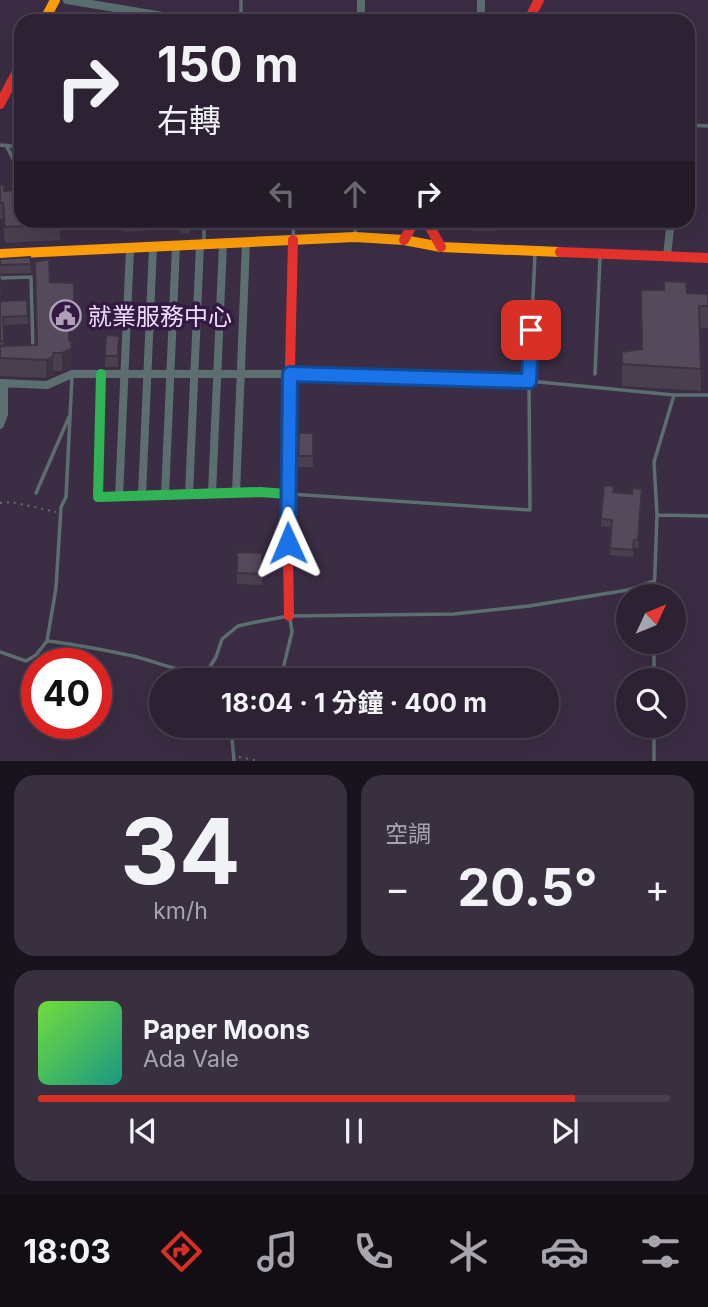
<!DOCTYPE html>
<html lang="zh-TW">
<head>
<meta charset="utf-8">
<style>
  body { margin:0; font-family:Inter,"Noto Sans TC",sans-serif; background:#382f3f; color:#f1f3f6; height:100vh; display:flex; flex-direction:column; font-size:26px; white-space:nowrap }
  * { box-sizing:border-box; margin:0 }
  p { font-size:23px; color:#a6a4ac }
  .icon { flex:none; width:38px; height:38px; fill:none; stroke:currentColor; stroke-width:2; stroke-linecap:round; stroke-linejoin:round }
  .map { position:relative; height:761px; overflow:hidden }
  .side { display:flex; flex-direction:column; gap:14px; padding:14px; background:#18131c; flex:1 }
  .side>* { flex:none }
  .banner { position:absolute; left:14px; top:14px; width:681px; height:214px; border-radius:21px; box-shadow:0 7px 28px #0002,0 0 0 2px #483f4e; background:#2c2233; color:#f1f3f6; overflow:hidden }
  .needle { width:46px; rotate:46deg }
  .tools { position:absolute; left:616px; top:584px; display:grid; gap:14px }
  .tools a { display:grid; place-items:center; width:70px; height:70px; border-radius:50%; background:#2c2233; box-shadow:0 7px 28px #0002,0 0 0 2px #483f4e; font-size:35px }
  .speed { position:absolute; left:21px; top:648px; display:flex; gap:14px; font-size:35px; font-weight:700; text-align:center }
  .speed>* { display:grid; place-content:center; width:91px; height:91px; border-radius:50%; background:#2c2233; box-shadow:0 7px 28px #0002,0 0 0 2px #483f4e; line-height:1 }
  .speed .limit { border:10px solid #d22; background:#fff; color:#111 }
  .pin { position:absolute; display:grid; place-items:center; width:60px; height:60px; color:#fff; margin:-30px; border-radius:14px; box-shadow:0 4px 10px #0006 }
  .me { position:absolute; width:77px; margin:-38px; rotate:359deg; stroke-linejoin:round; filter:drop-shadow(0 0 5px #0008) }
  .turn { display:flex; align-items:center; gap:24px; height:147px; padding:0 28px; font-size:32px }
  .turn .icon { width:91px; height:91px; stroke-width:2.5 }
  .turn b { display:block; font-size:49px; line-height:60px }
  .lanes { display:flex; align-items:center; height:66px; padding:0 28px; background:#0003; justify-content:center; gap:35px; direction:ltr }
  .lanes .off { opacity:.35 }
  .big { font-size:52px; font-weight:700; line-height:1.1 }
  .side .tile { flex:1; display:flex; flex-direction:column; justify-content:center; gap:10px; min-width:0; padding:0 24px; border-radius:21px; background:#382f3f }
  .side .dial { align-items:center; gap:0 }
  .dial b { font-size:91px; line-height:1 }
  .song { display:flex; align-items:center; gap:21px }
  .cover { width:84px; height:84px; border-radius:10px; background:linear-gradient(135deg,hsl(100 70% 55%),hsl(170 70% 35%)) }
  .played { height:7px; border-radius:4px; background:linear-gradient(90deg,#d93025 85%,#483f4e 85%) }
  .keys { display:flex; justify-content:space-around; direction:ltr }
  .heat { display:flex; justify-content:space-between; align-items:center; font-size:38px; direction:ltr }
  .side .tiles { flex:1; display:grid; gap:14px; grid-template-columns:1fr 1fr }
  .tile:last-child { grid-column:span 2 }
  .trip { position:absolute; left:149px; top:668px; width:410px; height:70px; border-radius:35px; background:#2c2233; box-shadow:0 7px 28px #0002,0 0 0 2px #483f4e; font-weight:700; line-height:70px; text-align:center }
  .dock { display:flex; height:112px; justify-content:space-around; align-items:center; background:#120e14; color:#a6a4ac }
  .dock .icon { width:49px; height:49px }
  .dock .on { color:#d93025 }
  .dock b { font-size:32px; color:#f1f3f6 }
  .map>svg:first-child { display:block }
</style>
</head>
<body>
<div class="map">
<svg width="708" height="761" viewBox="0 0 708 761">
  <rect width="100%" height="100%" fill="#3b2d44"/>
  <g fill="none" stroke-linecap="round" stroke-linejoin="round">
    <path stroke="#676e76" stroke-width="2" stroke-dasharray="2 5" stroke-linecap="butt" d="M48 275H55
      M0 503 12 502 56 512
      M193 676 201 681
      M239 757 259 761"/>
    <path stroke="#5c6e70" stroke-width="3.5" d="M241 21V0
      M688 125 708 126
      M0 145 21 147
      M6 145 15 163
      M204 220V243
      M355 235 356 220
      M293 239 294 220
      M0 278 31 277 33 350
      M292 374 529 381 674 395H708
      M595 374 600 257
      M36 493 69 417
      M290 494 530 510 529 381 535 254
      M658 515 708 516
      M654 597 657 515 654 462 674 395
      M47 641C76 644 104 650 133 656 158 662 183 675 208 670L216 657 222 639 238 626 256 622 289 616 454 614 529 606 628 590 654 581
      M0 652 26 661 36 655 47 641 56 588 61 507 66 497 72 377
      M280 681 292 632 290 618
      M654 681V642
      M231 726 234 761
      M654 761V726"/>
    <path stroke="#5c6e70" stroke-width="8" d="M67 0 193 21
      M361 0V21
      M481 0V21
      M667 256 671 220
      M0 383 47 385 72 374H290
      M0 425 4 414V383
      M236 493 246 242
      M212 494 223 243
      M165 495 176 246
      M189 495 200 245
      M142 496 153 247
      M119 497 130 248"/>
    <path stroke="#30b455" stroke-width="10" d="M101 374 98 497 260 492 287 494"/>
    <path stroke="#ff9f0a" stroke-width="10" d="M44 21 55 0
      M0 254 355 237 404 240 441 247 560 252"/>
    <path stroke="#e5322d" stroke-width="10" d="M528 21 539 0
      M0 104 21 64
      M426 220 441 247
      M404 240 415 220
      M560 252 708 258
      M289 616 287 494 293 240"/>
  </g>
  <path fill="#493f4f" d="M0 185 21 220H99L60 223V240L5 243 3 219H0Z
    M110 220H196V226L190 233 180 234 179 228 124 232V228L110 229Z
    M214 220H223V225H214Z
    M471 220H524L519 226 496 225 495 231H473L471 227Z
    M30 257 31 273 0 274V259Z
    M0 277 1 301 27 300 28 324 3 325 4 346 37 345 50 282 74 283V332H70L71 368 62 371H53V375L46 378 0 376Z
    M687 293 708 294V328H700L701 391 622 386V352L642 349Z
    M106 335 119 336 118 367H105Z
    M299 433H313V467H298Z
    M614 493 642 496 638 548H634L633 557 610 555 612 527 601 526V519Z
    M237 552 262 553V585L237 584Z"/>
  <path fill="#3c3340" d="M190 220H196V226L190 233Z
    M519 220H524L519 226Z
    M72 341 71 368 62 371V353L69 350Z
    M53 357V375L46 378V360Z"/>
  <path fill="#55495c" stroke="#3c3340" stroke-width="2" d="M0 185H4V191L20 190V198H21V220H60V224L5 227 3 203H0Z
    M30 257 31 264 0 265V259Z
    M49 259 50 282 74 283V313H70L69 340 72 341 71 349 62 353H53V357L46 360 0 358V346L37 345 35 262Z
    M0 277 1 301 27 300 28 316 3 317 4 341H0Z
    M664 281 686 282 687 293 708 294V306H699L701 369 622 364V352L642 349 641 290H664Z
    M106 335 119 336 118 356H105Z
    M299 433H313V456H298Z
    M604 485 614 486 613 492 632 494V488L642 489 638 540H634L633 550 610 548 612 520 601 519Z
    M237 552 262 553V574L237 573Z"/>
  <g fill="none" stroke-linecap="round" stroke-linejoin="round">
    <defs>
      <path id="route" d="M288 543 290 374 529 381 531 330"/>
    </defs>
    <use href="#route" stroke="#114b97" stroke-width="18"/>
    <use href="#route" stroke="#1a73e8" stroke-width="12"/>
  </g>
  <defs>
    <symbol id="civic-ring" viewBox="-11 -11 22 22"><circle r="9.5" fill="#341943" stroke="#afa0ba" stroke-width="1.5"/><path d="M-.6-6.5H3V-4.5H.6V-3L4-1V1h2V6H-6V1h2V-1L-.6-3ZM-1.2 2.5V6h2.4V2.5Z" fill="#afa0ba"/></symbol>
  </defs>
  <g fill-rule="evenodd">
    <use href="#civic-ring" x="48" y="298" width="35" height="35"/>
  </g>
  <g text-anchor="middle" dominant-baseline="central" stroke-width="7" stroke-linejoin="round" paint-order="stroke">
    <g font-size="24" fill="#eedef9" stroke="#341943" text-anchor="start">
      <text x="88" y="316">就業服務中心</text>
    </g>
  </g>
</svg>
<div class="tools">
<a><svg class="needle" viewBox="-14 -14 28 28"><path d="M0-13l5 13h-10z" fill="#e53935"/><path d="M0 13l5-13h-10z" fill="#a6a4ac"/></svg></a>
<a><svg class="icon" aria-label="search" viewBox="0 0 24 24"><circle cx="10" cy="10" r="6"/><path d="M15 15l6 6"/></svg></a>
</div>
<div class="speed"><div class="limit">40</div></div>
<div class="pin" style="left:531px;top:330px;background:#d93025"><svg class="icon" aria-label="arrive" viewBox="0 0 24 24"><path d="M6 21V4h12l-3 4 3 4H6"/></svg></div>
<svg class="me" style="left:288px;top:543px" viewBox="-20 -20 40 40"><path d="M0-17L14 15 0 8-14 15z" fill="#1a73e8" stroke="#fff" stroke-width="4"/></svg>
<div class="trip">18:04 · 1 分鐘 · 400 m</div>
<div class="banner">
<div class="turn"><svg class="icon" aria-label="right" viewBox="0 0 24 24"><path d="M7 20v-9h11M14 6l5 5-5 5"/></svg><div><b>150 m</b>右轉</div></div>
<div class="lanes"><svg class="icon off" aria-label="left" viewBox="0 0 24 24"><path d="M17 20v-9H6M10 6l-5 5 5 5"/></svg><svg class="icon off" aria-label="ahead" viewBox="0 0 24 24"><path d="M12 20V5M6 11l6-6 6 6"/></svg><svg class="icon" aria-label="right" viewBox="0 0 24 24"><path d="M7 20v-9h11M14 6l5 5-5 5"/></svg></div>
</div>
</div>
<section class="side">
<div class="tiles">
<div class="tile dial"><b>34</b><p>km/h</p></div>
<div class="tile"><p>空調</p>
<div class="heat"><a>−</a><b class="big">20.5°</b><a>+</a></div>
</div>
<div class="tile">
<div class="song"><i class="cover"></i><div><b>Paper Moons</b><p>Ada Vale</p></div></div>
<div class="played"></div>
<div class="keys"><svg class="icon" aria-label="previous" viewBox="0 0 24 24"><path d="M18 5L8 12l10 7zM5 5v14"/></svg><svg class="icon" aria-label="pause" viewBox="0 0 24 24"><path d="M8 5v14M16 5v14"/></svg><svg class="icon" aria-label="next" viewBox="0 0 24 24"><path d="M6 5l10 7-10 7zM19 5v14"/></svg></div>
</div>
</div>
</section>
<nav class="dock">
<b>18:03</b>
<svg class="icon on" aria-label="directions" viewBox="0 0 24 24"><path d="M12 3l9 9-9 9-9-9zM9 14v-3h6M13 9l2 2-2 2"/></svg>
<svg class="icon" aria-label="music" viewBox="0 0 24 24"><path d="M9 18V5l10-2v13"/><circle cx="6" cy="18" r="3"/><circle cx="16" cy="16" r="3"/></svg>
<svg class="icon" aria-label="phone" viewBox="0 0 24 24"><path d="M5 4h4l2 5-3 2q2 4 5 5l2-3 5 2v4C11 20 4 13 5 4z"/></svg>
<svg class="icon" aria-label="climate" viewBox="0 0 24 24"><path d="M12 3v18M4 7l16 10M4 17L20 7"/></svg>
<svg class="icon" aria-label="car" viewBox="0 0 24 24"><path d="M5 17H2v-5l4-1 3-4h7l3 4 3 1v5h-3M9 17h6M6 11h13"/><circle cx="7" cy="17" r="2"/><circle cx="17" cy="17" r="2"/></svg>
<svg class="icon" aria-label="filters" viewBox="0 0 24 24"><path d="M4 7h16M4 17h16"/><circle cx="9" cy="7" r="2"/><circle cx="15" cy="17" r="2"/></svg>
</nav>
</body>
</html>
